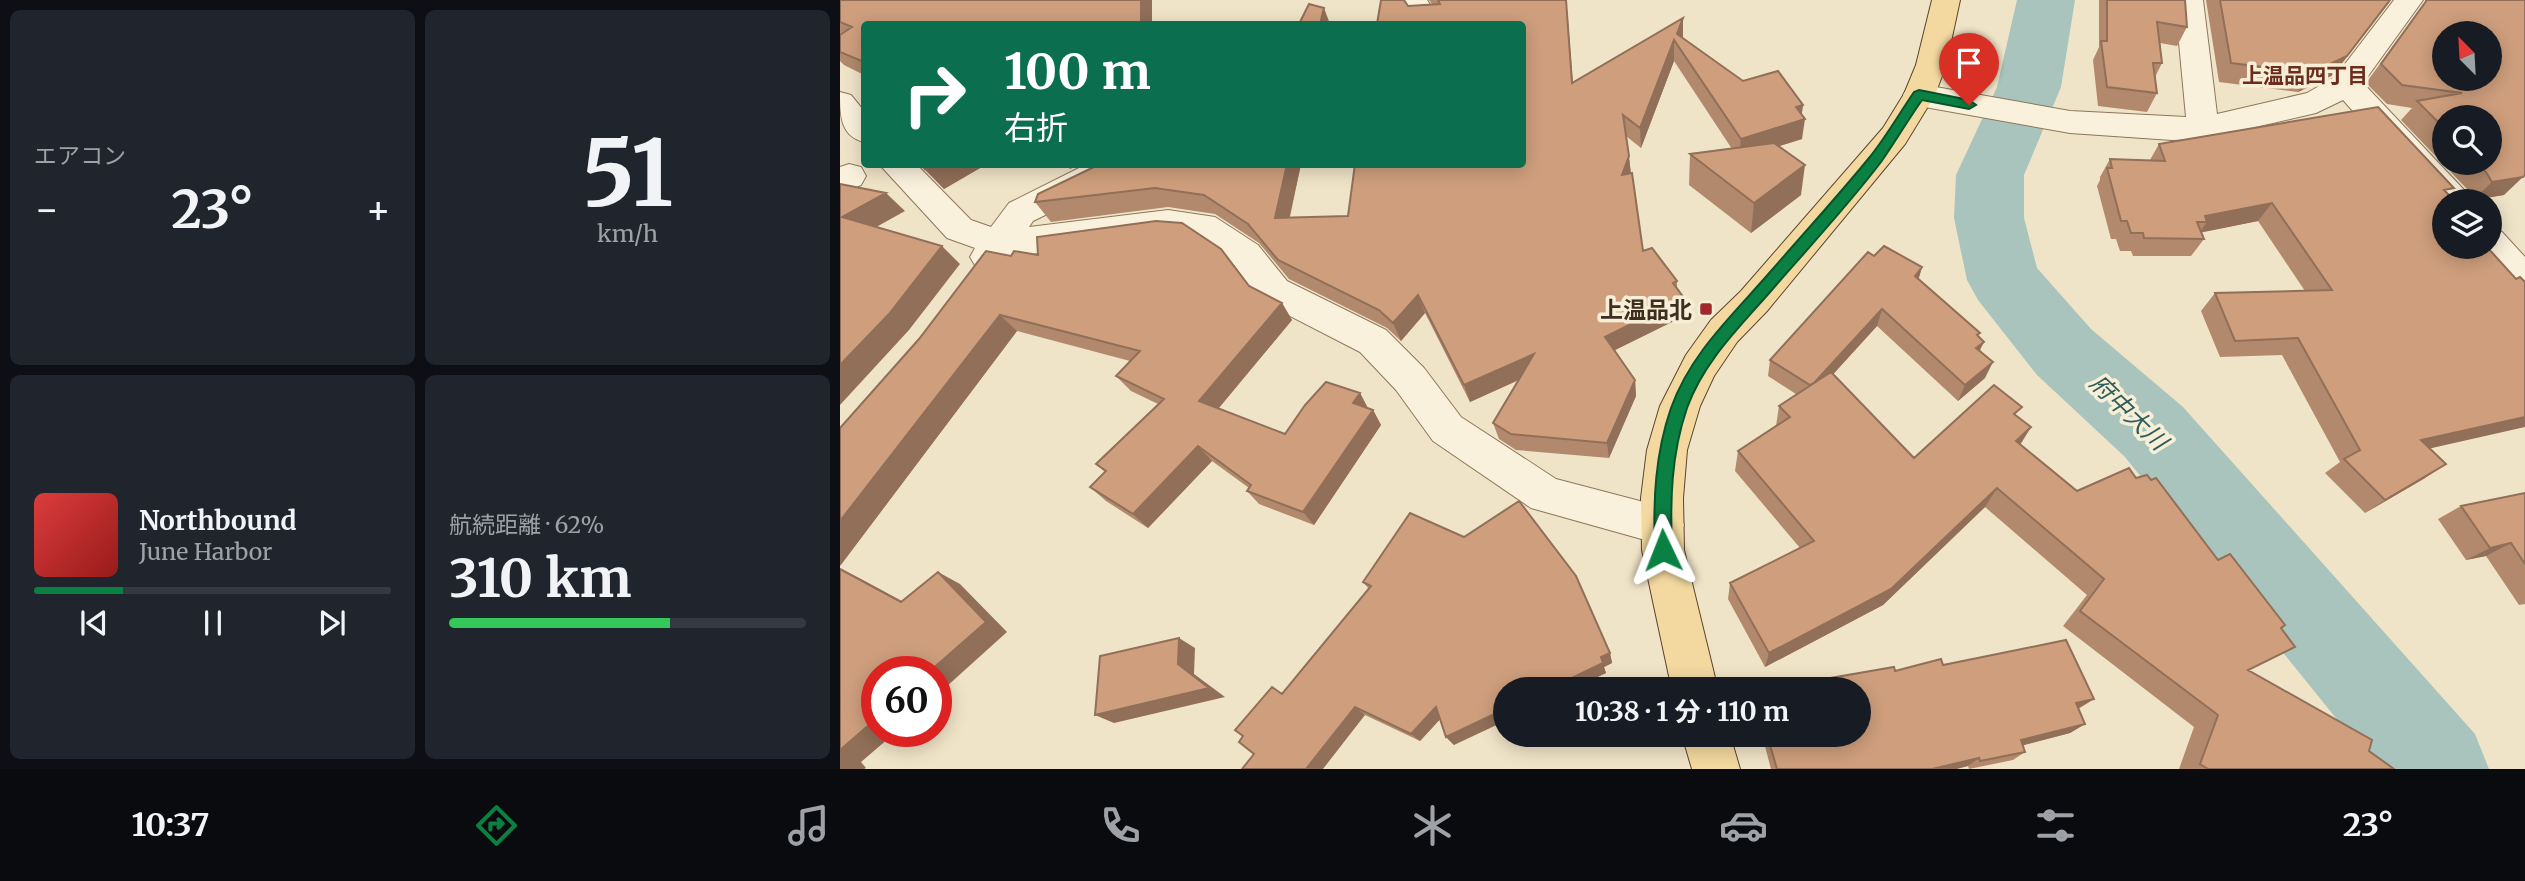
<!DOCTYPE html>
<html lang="ja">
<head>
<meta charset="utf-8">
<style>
  body { margin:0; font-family:Merriweather,"Noto Sans JP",serif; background:#20242c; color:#f1f3f6; height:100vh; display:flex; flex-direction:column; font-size:26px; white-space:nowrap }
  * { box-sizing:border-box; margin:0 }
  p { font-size:23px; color:#9ea1a6 }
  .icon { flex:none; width:38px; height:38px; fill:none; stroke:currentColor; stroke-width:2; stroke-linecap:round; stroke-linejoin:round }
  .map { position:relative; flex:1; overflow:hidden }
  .drawer { display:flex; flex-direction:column; gap:10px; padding:10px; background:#0d0f14; width:840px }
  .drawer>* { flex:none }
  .top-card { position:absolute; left:21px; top:21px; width:665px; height:147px; border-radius:7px; box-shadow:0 4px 18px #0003; background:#0b6e4f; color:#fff; overflow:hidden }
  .needle { width:46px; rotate:336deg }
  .buttons { position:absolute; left:1592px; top:21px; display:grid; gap:14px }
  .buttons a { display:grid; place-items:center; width:70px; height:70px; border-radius:50%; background:#171b24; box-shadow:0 4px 18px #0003; font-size:35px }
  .speed { position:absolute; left:21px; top:656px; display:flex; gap:14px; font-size:35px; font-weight:700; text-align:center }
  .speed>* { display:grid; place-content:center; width:91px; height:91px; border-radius:50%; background:#171b24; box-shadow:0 4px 18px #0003; line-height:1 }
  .speed .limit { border:10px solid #d22; background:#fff; color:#111 }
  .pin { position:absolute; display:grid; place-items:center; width:60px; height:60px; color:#fff; margin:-72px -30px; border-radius:50% 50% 50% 0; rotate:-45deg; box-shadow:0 0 7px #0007 }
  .pin .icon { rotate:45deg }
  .me { position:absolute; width:77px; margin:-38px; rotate:358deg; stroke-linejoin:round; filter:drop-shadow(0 0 5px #0008) }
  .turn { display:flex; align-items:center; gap:24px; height:147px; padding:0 28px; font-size:32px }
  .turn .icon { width:91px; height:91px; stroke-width:2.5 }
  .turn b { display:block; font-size:49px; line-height:60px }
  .big { font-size:52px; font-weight:700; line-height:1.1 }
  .drawer .tile { flex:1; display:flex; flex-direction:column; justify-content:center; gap:10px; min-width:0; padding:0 24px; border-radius:10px; background:#20242c }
  .drawer .dial { align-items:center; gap:0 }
  .dial b { font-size:91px; line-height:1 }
  .song { display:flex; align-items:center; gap:21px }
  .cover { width:84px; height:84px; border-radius:10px; background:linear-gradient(135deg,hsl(0 70% 55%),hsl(0 70% 35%)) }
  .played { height:7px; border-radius:4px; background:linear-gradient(90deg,#0b8043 25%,#363941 25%) }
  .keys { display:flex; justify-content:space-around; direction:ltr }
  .heat { display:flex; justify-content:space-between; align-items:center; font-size:38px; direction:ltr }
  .charge { height:10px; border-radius:5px; background:linear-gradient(90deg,#34c759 62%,#363941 0) }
  .drawer .tiles { flex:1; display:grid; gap:10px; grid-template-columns:repeat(2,1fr) }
  .trip { position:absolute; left:653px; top:677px; width:378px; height:70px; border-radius:35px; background:#171b24; box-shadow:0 4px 18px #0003; font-weight:700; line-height:70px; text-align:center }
  .tab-bar { display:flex; height:112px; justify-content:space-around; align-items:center; background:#090b0e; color:#9ea1a6 }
  .tab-bar .icon { width:49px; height:49px }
  .tab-bar .selected { color:#0b8043 }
  .tab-bar b { font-size:32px; color:#f1f3f6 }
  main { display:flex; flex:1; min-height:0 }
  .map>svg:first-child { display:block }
</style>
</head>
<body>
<main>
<section class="drawer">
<div class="tiles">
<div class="tile"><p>エアコン</p>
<div class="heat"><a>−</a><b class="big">23°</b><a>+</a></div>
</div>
<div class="tile dial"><b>51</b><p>km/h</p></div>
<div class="tile">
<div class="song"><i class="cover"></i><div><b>Northbound</b><p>June Harbor</p></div></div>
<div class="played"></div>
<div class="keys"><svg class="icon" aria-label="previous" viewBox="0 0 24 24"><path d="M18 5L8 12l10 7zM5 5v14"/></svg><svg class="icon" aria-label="pause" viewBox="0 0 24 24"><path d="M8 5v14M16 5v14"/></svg><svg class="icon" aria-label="next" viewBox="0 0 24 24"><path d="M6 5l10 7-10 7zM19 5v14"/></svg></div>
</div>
<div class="tile"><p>航続距離 · 62%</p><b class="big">310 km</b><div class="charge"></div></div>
</div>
</section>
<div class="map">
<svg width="1685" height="769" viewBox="0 0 1685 769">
  <rect width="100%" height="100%" fill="#f0e4c8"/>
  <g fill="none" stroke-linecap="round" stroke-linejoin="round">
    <path fill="#a9c4bc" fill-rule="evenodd" d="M1177 0H1235L1221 87 1184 175V218L1197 268 1251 329 1343 407 1635 734 1649 769H1537L1285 457 1197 375 1138 300 1127 280 1114 218 1116 175 1157 87Z"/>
    <defs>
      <path id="minor" d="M558 0H587L603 24H574Z
        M1335 0H1363L1377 114 1467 93 1495 77 1554 0H1583L1523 83 1626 192 1631 201H1605V211L1602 210 1503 100 1476 113 1363 139 1332 140 1230 133 1079 106 1068 103 1063 95 1068 87 1079 84 1230 111 1346 117Z
        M0 92 11 95 24 111V142C0 136 0 115 0 92Z
        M9 164 21 167 26 176 21 185 0 194V167Z
        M39 164H76L131 220 151 227 169 203 247 164H297L293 172 193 221 189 227 328 210 375 217 418 245 447 281 546 330 584 368 621 417 716 479 838 511 844 525 838 539 823 545 691 508 593 441 556 390 520 352 421 301 394 265 355 238 328 236 223 251 168 256C159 269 151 272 136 267L130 257 135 248 107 238Z
        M1650 228 1662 232 1685 257V295L1672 291 1636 247H1650Z"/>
      <path id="primary" d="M1092 0H1120L1106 65 1095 95 1065 144 927 311 897 342 874 376 860 406 847 450 843 498 844 550 878 690H832L802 550 801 498 807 450 820 406 846 355 871 320 901 291 1043 128 1064 94 1076 65Z
        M842 735H890L900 769H852Z"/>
    </defs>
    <use href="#minor" stroke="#8d765c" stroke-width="2"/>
    <use href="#primary" stroke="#5b4430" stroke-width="2"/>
    <use href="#minor" fill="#faf1dc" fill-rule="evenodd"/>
    <use href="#primary" fill="#f3d9a0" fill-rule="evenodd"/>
  </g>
  <path fill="#b2896c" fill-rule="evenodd" d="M0 0H312V24H24V75L4 65 0 61Z
    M589 0H726L733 82 843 18V38L903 81 963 105 961 114 962 139 939 146 961 195 911 233 849 185 850 154 892 149 834 61 801 148 786 136 791 174 803 251 837 281V289L844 298V316L775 350 795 380 796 396 769 458 676 450 659 439 653 423 679 380 630 402 585 313 561 341 547 328 449 279 419 243 375 214 328 207 211 222 195 202 260 164H461L450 217 508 216 682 164V24L568 6 592 4Z
    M1259 0H1345L1347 27 1337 46 1320 43 1322 63 1315 77 1317 93 1307 112 1258 106 1253 60 1259 47Z
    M1366 0H1551L1493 75 1458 92 1379 82Z
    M1585 0H1685L1664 195 1633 200 1628 190 1561 120 1572 108 1547 104 1526 83 1585 2ZM1605 117 1650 163H1605Z
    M1319 144 1608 194 1590 448 1585 478 1525 513 1485 473 1500 462 1442 355 1380 357 1361 311 1375 293 1465 291 1418 221 1361 232 1364 239 1351 256H1293L1291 251H1280L1276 239H1271L1257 186 1260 180V177L1270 159 1310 160Z
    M79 164H147L104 189Z
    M198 255 409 286 442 303 452 320 379 408 445 434 520 393 528 408 533 410 541 425 474 525 419 504 407 491 409 488 372 461 308 528 266 501 250 487 265 472 256 464 318 404 291 391 276 376 290 361 177 331 0 566 171 256Z
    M1034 256 1082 267 1078 279 1138 336 1145 378 1118 401 1037 326 993 374 1074 458 1177 416 1191 427 1180 445 1237 491 1296 478 1378 560 1441 628 1455 647 1409 670 1529 751 1554 769H1339L1354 727 1223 626 1247 595 1145 507 1043 605 925 667 888 599 890 583 960 548 895 471 898 451 936 426 939 406 956 394 928 376 930 360Z
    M1685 493V604L1679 605 1646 556 1626 560 1598 519 1621 506Z
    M523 582 770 653 772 663 764 667 766 673 730 690H665L614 745 606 737 600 719 580 741 525 715 442 694 529 589Z
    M1103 665 1254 699 1238 709 1245 724 1230 733 1183 745 1185 752 1173 760 1129 769 1128 766 1116 769H931L922 735H1018V690H943L944 686Z"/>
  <path fill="#916f58" d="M301 0H312V24H301Z
    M726 0 728 20 734 103 732 83Z
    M1550 0 1493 75 1458 92 1471 73Z
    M484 8 490 24H480Z
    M843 18V38L837 34Z
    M834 40V61L801 148 800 128Z
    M963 105 961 120 965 119 962 139 899 159 901 139 956 107Z
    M789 156 791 175H782Z
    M94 164H147L104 189 85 169Z
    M226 164H241L230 169Z
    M447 164H461L445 237 435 218Z
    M965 165 961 195 911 233 914 203Z
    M1683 177 1664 195 1633 200 1652 182Z
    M46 193 65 211 22 235 2 217Z
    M1432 203 1418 221 1359 233 1367 222 1365 216Z
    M102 246 120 264 69 330 0 405V365Z
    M1082 267 1077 285 1075 276Z
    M578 295 585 313 561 341 553 323Z
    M844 298V316L767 354 765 337Z
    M442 303 452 320 372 416 359 401Z
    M1042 309 1037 326 968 402 971 386Z
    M160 315 177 331 0 566V521Z
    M1144 342 1136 358V348Z
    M694 354 698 371 630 402 624 385Z
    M1153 362 1145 378 1118 401 1125 385Z
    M795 380 796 396 769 458 767 443Z
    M520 393 528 409 513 403Z
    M533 410 541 425 474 525 463 512Z
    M1685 417V427L1561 455 1581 440Z
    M1191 427 1178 448 1176 441Z
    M358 446 372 461 308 528 293 514Z
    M1606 464 1585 478 1525 513 1545 500Z
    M1157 488 1145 507 1043 605 925 667 929 653Z
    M1671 543 1646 556 1626 560 1650 548Z
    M0 569 19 578 84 613 61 602Z
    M98 572 120 584 167 632 96 696V672H89Z
    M339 638 355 648 354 674 385 697 274 723 255 715 338 664Z
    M770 653 772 663 764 667 766 673 730 690H707L761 657Z
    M1254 699 1239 708 1222 713 1236 703Z
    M515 707 525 715 483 769H466Z
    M596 707 604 715 580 741 571 734Z
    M665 709V721L614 745 606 737Z
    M37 718V732H56L21 762 26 768 24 769H0V750Z
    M1245 724 1230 733 1169 749 1181 740Z
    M1139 758 1128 766 1116 769H1092Z"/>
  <path fill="#cf9f7d" stroke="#916f58" stroke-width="2" fill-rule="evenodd" d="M0 0H301V24H24V62L0 52V35L12 27 0 22Z
    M541 0H564L568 6 600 4 598 0H726L732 83 843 18 837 34 903 81 938 71 963 105 956 107 965 119 901 139 834 40 800 128 783 115 789 156 782 175 792 173 803 251 812 248 837 281 833 283 844 298 765 337 795 380 767 443 671 434 653 423 694 354 624 385 578 295 553 323 539 310 438 260 408 224 364 195 315 188 195 202 198 194 260 164H447L435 218 508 216 515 164H682V24H537Z
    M1267 0H1345L1347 27 1317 22 1322 63H1313L1317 93 1267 87 1261 41H1267Z
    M1380 0H1550L1507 56 1471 73 1391 63Z
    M1587 0H1685V175L1683 177 1652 182 1646 172 1637 163H1650V117H1605V129L1577 101 1622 93 1562 85 1541 64ZM1605 33H1650V79H1605Z
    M469 4 484 8 480 24H459Z
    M1538 107 1614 188 1604 190 1615 201H1605V247H1647L1676 279 1680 277 1685 282V417L1581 440 1606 464 1545 500 1504 459 1520 450 1458 338 1395 341 1375 293 1492 290 1432 203 1365 216 1367 222H1357L1364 239 1304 238 1303 233H1291L1287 221H1281L1267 168H1272L1270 159 1325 161 1319 144Z
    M934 143 965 165 914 203 850 154Z
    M81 164H94L85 169Z
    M0 184 46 193 2 217 102 246 49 314 0 365Z
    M316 221 342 223 381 249 409 286 442 303 359 401 445 434 465 405 486 382 520 393 513 403 533 410 463 512 407 491 411 485 358 446 293 514 250 487 266 471 256 464 324 399 276 376 300 351 160 315 0 521V428L79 339 146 251 171 256 174 251 198 255 197 237Z
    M1044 246 1082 267 1075 276 1140 333 1137 335 1144 342 1136 348 1153 362 1125 385 1042 309 974 383 970 385 930 360 1028 252 1034 256Z
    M991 372 1074 458 1154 385 1182 407 1174 414 1191 427 1176 441 1237 491 1289 468 1296 478 1307 475 1311 480 1316 478 1378 560 1390 554 1445 625 1441 628 1455 647 1408 670 1532 740 1529 751 1554 769H1368L1360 764 1378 715 1240 611 1264 579 1157 488 1051 589 929 653 890 583 974 541 898 451 950 417 939 406Z
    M1685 493V564L1671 543 1650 548 1621 506Z
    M679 501 736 576 770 653 761 657 763 663 707 690H665V709L606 737 596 707 571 734 515 707 466 769H402L414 754 399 742 403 736 395 730 432 687 442 694 531 586 523 582 570 513 624 537Z
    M0 569 61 602 98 572 146 622 89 672H37V718L0 750Z
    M339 638 338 664 369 688 255 715 260 656Z
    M1226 640 1254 699 1236 703 1245 724 1181 740 1185 752 1140 761 1139 758 1092 769H937L927 735H1018V690H946L944 686 1054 667 1055 671 1101 659 1103 665Z"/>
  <path fill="#0b8043" stroke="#07532c" stroke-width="2" d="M1079 90 1129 100 1136 105 1129 109 1082 100C1068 120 1055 142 1041 162 1009 204 972 244 937 284 904 323 865 358 847 408 831 455 830 501 832 550L830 556 823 558 817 556 815 550C813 501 815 454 831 408 851 352 894 314 931 271 964 233 998 196 1029 158 1046 137 1059 114 1074 92Z"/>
  <rect fill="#9e2a2b" stroke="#f7eed8" stroke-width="2.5" x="859" y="302" width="14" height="14" rx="3.5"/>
  <g text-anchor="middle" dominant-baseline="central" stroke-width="7" stroke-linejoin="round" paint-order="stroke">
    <g font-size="21" font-weight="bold" fill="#6b2e1e" stroke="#f7eed8">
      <text x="1465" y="75">上温品四丁目</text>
    </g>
    <g font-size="23" font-weight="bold" fill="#3d2e20" stroke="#f7eed8" text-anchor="end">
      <text x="852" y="309">上温品北</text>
    </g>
    <g font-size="24" font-style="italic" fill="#2f5d5a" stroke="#f7eed8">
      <text transform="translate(1289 412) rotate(44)">府中大川</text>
    </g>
  </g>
</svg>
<div class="buttons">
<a><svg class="needle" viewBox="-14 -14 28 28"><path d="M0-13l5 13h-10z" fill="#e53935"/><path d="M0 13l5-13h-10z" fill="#9ea1a6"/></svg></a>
<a><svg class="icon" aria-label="search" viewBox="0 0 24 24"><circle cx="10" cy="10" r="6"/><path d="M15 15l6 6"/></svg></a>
<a><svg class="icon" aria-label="layers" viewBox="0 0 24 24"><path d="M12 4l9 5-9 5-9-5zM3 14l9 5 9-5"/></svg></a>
</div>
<div class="speed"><div class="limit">60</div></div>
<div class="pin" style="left:1129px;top:105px;background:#d93025"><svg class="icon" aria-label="arrive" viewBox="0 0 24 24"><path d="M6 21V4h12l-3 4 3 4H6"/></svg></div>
<svg class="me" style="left:823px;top:550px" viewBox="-20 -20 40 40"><path d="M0-17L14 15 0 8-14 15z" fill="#0b8043" stroke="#fff" stroke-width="4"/></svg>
<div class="trip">10:38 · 1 分 · 110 m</div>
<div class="top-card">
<div class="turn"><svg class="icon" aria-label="right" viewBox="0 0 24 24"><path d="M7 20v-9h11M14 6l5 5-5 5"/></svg><div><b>100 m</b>右折</div></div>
</div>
</div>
</main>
<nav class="tab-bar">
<b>10:37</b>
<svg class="icon selected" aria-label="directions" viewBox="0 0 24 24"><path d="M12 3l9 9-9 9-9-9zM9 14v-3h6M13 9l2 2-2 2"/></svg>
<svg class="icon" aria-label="music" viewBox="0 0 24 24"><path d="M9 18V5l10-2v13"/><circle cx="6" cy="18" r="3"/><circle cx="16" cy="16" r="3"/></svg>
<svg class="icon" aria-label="phone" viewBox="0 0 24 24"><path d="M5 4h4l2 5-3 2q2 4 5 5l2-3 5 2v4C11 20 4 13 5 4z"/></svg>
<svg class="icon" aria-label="climate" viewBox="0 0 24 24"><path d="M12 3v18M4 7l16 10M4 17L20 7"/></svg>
<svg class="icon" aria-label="car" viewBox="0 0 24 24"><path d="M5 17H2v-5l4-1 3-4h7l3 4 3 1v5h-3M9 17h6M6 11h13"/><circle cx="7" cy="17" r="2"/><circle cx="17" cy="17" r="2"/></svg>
<svg class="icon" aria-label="filters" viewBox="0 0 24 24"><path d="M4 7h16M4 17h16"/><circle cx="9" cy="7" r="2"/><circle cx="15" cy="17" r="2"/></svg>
<b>23°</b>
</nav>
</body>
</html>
